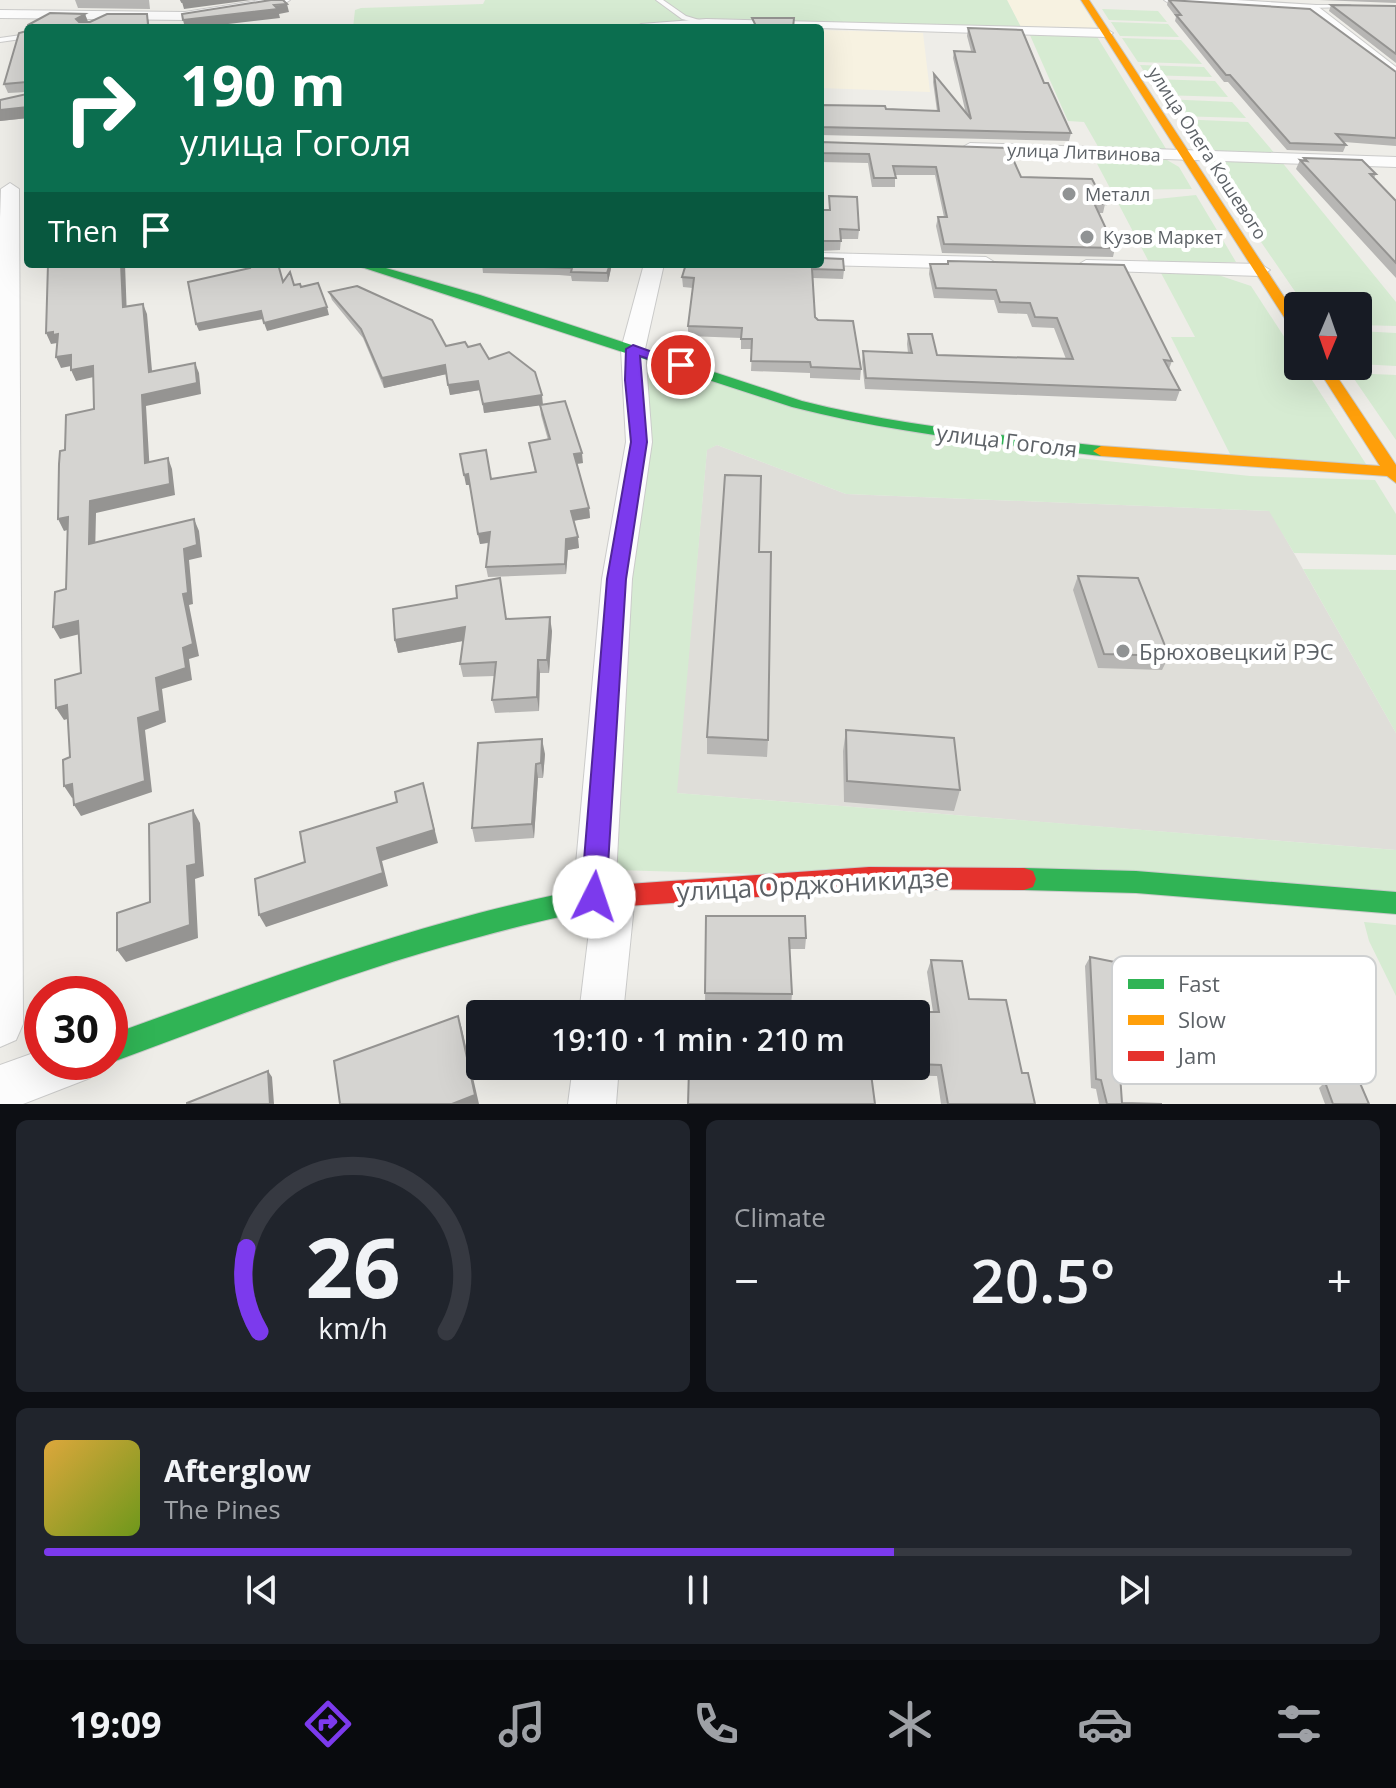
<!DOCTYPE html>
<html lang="en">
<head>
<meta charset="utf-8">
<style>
  body { margin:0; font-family:"Open Sans",sans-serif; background:#20242c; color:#f1f3f6; height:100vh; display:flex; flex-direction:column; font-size:30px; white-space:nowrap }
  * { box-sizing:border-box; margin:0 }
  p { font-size:26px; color:#9ea1a6 }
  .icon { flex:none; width:44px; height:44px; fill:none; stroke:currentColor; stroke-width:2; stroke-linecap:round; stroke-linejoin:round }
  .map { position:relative; height:1104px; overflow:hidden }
  .details { display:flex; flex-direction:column; gap:16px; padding:16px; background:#0d0f14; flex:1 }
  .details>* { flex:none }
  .hud { position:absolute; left:24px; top:24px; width:800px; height:244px; border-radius:8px; box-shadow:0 8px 32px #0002; background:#0b6e4f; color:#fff; overflow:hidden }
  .needle { width:52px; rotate:182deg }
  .fabs { position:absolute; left:1284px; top:292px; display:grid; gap:16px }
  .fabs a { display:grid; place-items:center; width:88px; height:88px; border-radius:8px; background:#171b24; box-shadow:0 8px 32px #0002; font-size:40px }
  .speed { position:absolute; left:24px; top:976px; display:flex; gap:16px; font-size:40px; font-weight:700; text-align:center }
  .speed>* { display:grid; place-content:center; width:104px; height:104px; border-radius:50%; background:#171b24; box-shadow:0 8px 32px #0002; line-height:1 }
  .speed .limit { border:12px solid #d22; background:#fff; color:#111 }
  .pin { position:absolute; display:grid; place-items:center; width:68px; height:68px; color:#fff; margin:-34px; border:4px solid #fff; border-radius:50%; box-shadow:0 2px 8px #0007 }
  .me { position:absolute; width:88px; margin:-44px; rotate:4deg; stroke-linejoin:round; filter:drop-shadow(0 0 6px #0008) }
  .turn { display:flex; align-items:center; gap:28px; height:168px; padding:0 24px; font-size:36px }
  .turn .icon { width:104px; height:104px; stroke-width:2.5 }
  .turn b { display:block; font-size:56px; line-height:68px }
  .then { display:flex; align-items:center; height:76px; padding:0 24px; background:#0003; gap:16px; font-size:30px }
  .big { font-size:60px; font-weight:600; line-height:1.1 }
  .details .card { flex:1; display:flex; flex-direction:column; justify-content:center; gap:12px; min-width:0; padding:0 28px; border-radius:12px; background:#20242c }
  .details .dial { align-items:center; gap:0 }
  .dial svg { height:208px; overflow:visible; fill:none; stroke:#363941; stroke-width:7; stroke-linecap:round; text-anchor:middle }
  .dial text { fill:#f1f3f6; stroke:none }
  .song { display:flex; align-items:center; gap:24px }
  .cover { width:96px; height:96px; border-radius:12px; background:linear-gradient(135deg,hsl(40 70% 55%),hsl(80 70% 35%)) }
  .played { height:8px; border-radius:4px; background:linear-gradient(90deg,#7c3aed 65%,#363941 65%) }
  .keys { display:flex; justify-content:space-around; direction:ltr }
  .heat { display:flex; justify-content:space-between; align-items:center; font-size:44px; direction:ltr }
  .details .tiles { flex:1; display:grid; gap:16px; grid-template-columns:1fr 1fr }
  .card:last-child { grid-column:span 2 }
  .trip { position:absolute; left:466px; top:1000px; width:464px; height:80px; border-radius:8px; background:#171b24; box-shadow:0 8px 32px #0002; font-weight:600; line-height:80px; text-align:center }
  .tab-bar { display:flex; height:128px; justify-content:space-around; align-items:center; background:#090b0e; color:#9ea1a6 }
  .tab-bar .icon { width:56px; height:56px }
  .tab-bar .active { color:#7c3aed }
  .tab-bar b { font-size:36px; color:#f1f3f6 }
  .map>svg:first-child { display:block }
</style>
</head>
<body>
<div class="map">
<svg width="1396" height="1104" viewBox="0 0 1396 1104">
  <rect width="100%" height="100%" fill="#eeede8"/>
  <path fill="#f7f2e1" d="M1007 0H1079L1099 31 1022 29Z
    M820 30 923 33 930 92 820 88Z"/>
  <path fill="#dfded9" d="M717 445 846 494 1270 511 1396 733V850L676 793 707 449Z"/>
  <path fill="#d6ebd2" d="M485 0H1007L1022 29 675 23 624 28H353L355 10 361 8 483 4Z
    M1102 9 1158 11 1167 22 1109 20Z
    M1111 22 1168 24 1179 37 1120 36Z
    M1029 33 1096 35 1168 152 1100 150 1084 122 1068 121Z
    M1122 38 1181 40 1202 64 1138 62Z
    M1140 65 1204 67 1212 77 1146 75Z
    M1150 79 1215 81 1228 97 1160 95Z
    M1163 99 1232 102 1246 118 1175 116Z
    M1177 119 1248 122 1276 155 1200 153Z
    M1094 158 1167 160 1179 167 1192 189 1111 190Z
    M1204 159 1281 161 1396 302V326L1358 325V306H1305Z
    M1196 195 1236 262 1150 264 1118 203Z
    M1161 273 1218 275 1251 286 1298 358V366H1303L1366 464 1232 458 1171 337H1195Z
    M1358 331 1396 333V366L1358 364Z
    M648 363 1012 451 1250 476 1375 480 1396 514V555L1294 553 1269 511 846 494 717 445 707 450 677 793 1396 850V892L615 870 640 366Z
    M1350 373 1396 375V440Z
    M1303 569 1396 570V733Z
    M1364 922 1396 925V996L1369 941Z"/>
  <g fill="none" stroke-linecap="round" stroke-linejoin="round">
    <defs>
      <path id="lane" d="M656 0H663L686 16 709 23 706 25 682 19Z
        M1308 5H1350L1353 7 1306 8Z
        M28 34V38L0 42V38Z"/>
      <path id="street" d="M261 0H290L284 4 185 20 0 18V10L185 12Z
        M1164 0H1236L1316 5 1396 67V78L1309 12 1170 4Z
        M706 19 1106 29 1113 33 1106 37 820 28H634L641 24Z
        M970 143 1396 157V167L964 152 961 148Z
        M10 183 19 189 23 1024 16 1040 0 1047V218L1 189Z
        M820 253 986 257 996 263 986 269 820 265 815 264H820Z
        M1086 260 1260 264 1270 270 1260 276 1079 270 1076 266Z
        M644 264H664L645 349 652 442 632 579 616 877 628 882 635 895 623 1014H579L591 915 579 910 573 897 602 579 626 442 621 349Z
        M42 1050V1062H97L90 1078 23 1104H0V1065Z
        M573 1066H619L616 1104H568Z"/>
      <path id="fast" d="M352 264H372L480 295 802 401C901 426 1001 435 1101 446L1109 451 1101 456C997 444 894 433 792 407Z
        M1024 868 1136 871 1396 892V914L1136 893 1024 890 1015 887 1012 879 1015 871Z
        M628 884 637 887 640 895 637 903 628 906C577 911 528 924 479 937 353 970 232 1018 110 1063L108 1062 110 1035C232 991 354 946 479 913 528 901 577 888 628 884Z"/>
      <path id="slow" d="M1081 0H1089L1298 318V332L1291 328Z
        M1316 366H1330L1396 465V483L1387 476 1101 456 1093 451 1101 446 1380 466Z"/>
      <path id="jam" d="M869 867 1024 868 1033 871 1036 879 1033 887 1024 890 869 889 628 906 619 903 616 895 619 887 628 884Z"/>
    </defs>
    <use href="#lane" stroke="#cbcbca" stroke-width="2"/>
    <use href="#street" stroke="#cbcbca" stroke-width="2"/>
    <use href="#fast" stroke="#c9cac9" stroke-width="2"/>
    <use href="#slow" stroke="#c9cac9" stroke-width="2"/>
    <use href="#jam" stroke="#c9cac9" stroke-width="2"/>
    <use href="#lane" fill="#fcfcfc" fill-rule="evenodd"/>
    <use href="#street" fill="#fcfcfc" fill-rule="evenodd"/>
    <use href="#fast" fill="#30b455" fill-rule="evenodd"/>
    <use href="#slow" fill="#ff9f0a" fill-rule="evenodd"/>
    <use href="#jam" fill="#e5322d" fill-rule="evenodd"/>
  </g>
  <path fill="#b7b6b4" d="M75 0H149L150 9 78 8Z
    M1168 0 1396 72V146L1344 142 1346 145 1343 152 1287 150 1228 82H1224L1175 21 1176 17 1167 5Z
    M1319 0H1396V3Z
    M1331 5 1396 6V63L1329 11Z
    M50 13 85 14 88 22 107 14H147L150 28H28V118L0 121V100L27 94V92L8 93 4 84 19 33 27 31 28 25Z
    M968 28 1044 83 1071 133 1069 141 820 135V105L937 111 933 82 934 74 966 114 953 58 954 51H971L967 36Z
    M820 142 1021 177 1105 204 1103 213H1098L1115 248 1113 257 942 253 936 226 938 217H944L935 175H895V187H872L868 163 820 162Z
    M1304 158 1376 174 1374 178 1396 201V278L1296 169 1300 160H1303Z
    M829 196 859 230 858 239H841L840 250 820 251V210H829Z
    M948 261 1172 361 1169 369 1180 390 1176 401 865 389 862 362 863 351 908 353 907 344 908 334 937 355 1066 359 1054 328 1032 327 1027 314 998 313 994 300 934 298 929 274 930 264H947Z
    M482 264H612L608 282 572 281 571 276 559 275 483 273Z
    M734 264V266L844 270 843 279 813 278 815 317 861 369 860 380 810 378V373L751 371 752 349H741V338L688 336V326L693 288 683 287 682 277Z
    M329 292 446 346 468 347 489 359 543 405 583 463 576 464 589 508 590 518 573 521 579 548 568 550 566 574 488 577 486 567 489 543 480 544 470 485H466L491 479 535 472 529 443 548 440 541 415 540 405 484 413 480 390 450 395 446 374 384 388 363 338 332 300Z
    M759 552 768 740 767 757 707 754V737Z
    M1078 576 1169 656 1162 670 1098 668 1073 590Z
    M507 619 552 631 549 673H540L539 711 495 713 492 700 495 676 463 677 460 664 463 641 398 653 395 640Z
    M846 730 960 790 954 811 844 802 843 751Z
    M545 754 543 778H538L534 838 475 842 472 828Z
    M706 916 806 938 805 949H789L792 994 791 1005 705 1004Z
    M1090 957 1183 988 1176 997 1136 996 1139 1035 1133 1044 1118 1040 1122 1103 1162 1104H1099L1096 1089 1091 1088 1085 966Z
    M931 960 969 999 1022 1073 1035 1104H941L937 1076 871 1075 801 1069V1066H916V1014L933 1012 927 972Z
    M1325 1082 1369 1104H1325L1319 1088Z"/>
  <path fill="#959492" d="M200 0H251L184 9 182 2Z
    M287 4 289 12 279 14 280 18 194 28H185L183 20Z
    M85 14 88 22 79 27 76 19Z
    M147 14 150 28H132Z
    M28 107V118L0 121V110Z
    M121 264H125L127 318 123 307Z
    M610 264H612L608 282 607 273Z
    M143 304 147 314 153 382 149 372Z
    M327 307 329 315 267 331 264 323Z
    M261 311 263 319 199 331 196 324Z
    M53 332 58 334 57 343 51 344 46 333Z
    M71 355 76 365 61 368 56 357Z
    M195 363 199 373 201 394 146 406 150 474 145 463 142 395Z
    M445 365 447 374 384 388 382 378Z
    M93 366 98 376 76 381 71 370Z
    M478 381 480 390 450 395 448 385Z
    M542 395 543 405 484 413 483 404Z
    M582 453 583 463 575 464 574 454Z
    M168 458 172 469 175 495 96 513 95 556 89 544 90 501Z
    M468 474 470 485H466L464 475Z
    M589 508 590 518 572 521 571 511Z
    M68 517 74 528 64 531 58 519Z
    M194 519 199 531 202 557 189 560 193 604 189 605 199 656 189 659 192 680 162 689 166 722 145 730 152 792 81 816 74 805 138 718 156 678 183 648 184 549Z
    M490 532 492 542 480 544 478 534Z
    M578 537 579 548 568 550 566 574 565 564 566 539Z
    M550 617 552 631 549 673 547 660Z
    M78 621 84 633 60 639 53 627Z
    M465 627 468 640 398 653 395 640Z
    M538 660 540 673 539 711 537 697Z
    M67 705 74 717 64 720 56 708Z
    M542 739 545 754 543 778 541 763Z
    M536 764 538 778 534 838 532 824Z
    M423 783 438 843 382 861 388 886 266 927 259 915 377 848Z
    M72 784 80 795 72 798 64 786Z
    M193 810 200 823 204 876 195 879 198 938 126 962 117 950 187 866Z
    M458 1016 462 1029 479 1104H452Z
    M268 1071 272 1077 274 1104H270Z"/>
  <path fill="#d5d4d1" stroke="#959492" stroke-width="2" d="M181 0H200L182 2Z
    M271 0H283L287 4 274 5 278 9 183 20 182 14Z
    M1169 0 1310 9 1396 72V138L1336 134 1346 145 1290 143 1230 75H1226L1176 15H1181Z
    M1331 5 1396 6V54Z
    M50 13 85 14 76 19 79 22H90L107 14H147L148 25 132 28H28V107L0 110V100L27 94 26 82 4 84 19 33 27 31 28 25Z
    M752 18H794L793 28H757Z
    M968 28 1022 30 1044 83H1048L1071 133 820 127V105L885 106 886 109 939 111 934 74 971 119 954 51 975 52Z
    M820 142 1008 148 1021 177 1092 179 1105 204 1094 203 1115 248 944 244 938 217H947L936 167 893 166 896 178H874L869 154 820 153Z
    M1304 158 1362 160 1376 174H1370L1396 201V263L1300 160 1307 161Z
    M829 196 857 197 859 230 840 229 841 241H820V210H830Z
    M820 258 843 259 844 270 812 269 815 317 818 320 853 321 861 369 811 367 810 362 751 361 752 339H741L742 328 688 326 694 278 682 277 686 264H733V266L780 267V264H820Z
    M948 261 1124 265 1172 361 1164 360 1180 390 866 378 863 351 912 353 908 334H932L937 355 1073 359 1057 318 1035 317 1030 303 1000 302 996 290 936 288 930 264H948Z
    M48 264H121L123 307 143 304 149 372 195 363 197 383 142 395 145 463 168 458 170 484 90 501 89 544 194 519 197 545 184 549 188 593 183 594 193 644 183 648 186 668 156 678 160 711 138 718 145 781 74 805 72 784 64 786 63 760 70 757 67 705 56 708 55 680 81 673 78 621 53 627 55 592 66 589 68 517 58 519 59 464 60 451 65 450 66 415 94 409 93 366 71 370V355L56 357 58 334 53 335V332L46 333Z
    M249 264H278L283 282 290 272 294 285 300 284 301 287 318 283 327 307 264 323 261 311 196 324 188 282 250 268Z
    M482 264H610L607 273 571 272 572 268 482 265Z
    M357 286 432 320 446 346 465 342 468 347 480 344 489 359 509 352 535 372 542 395 483 404 478 381 448 385 445 365 382 378 361 329 329 292Z
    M565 401 582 453 574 454 589 508 571 511 578 537 566 539 565 564 486 567 490 532 478 534 468 474 464 475 460 454 486 450 491 479 536 472 529 443 550 439 540 405Z
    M725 475 761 476 759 552H771L768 740 707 737Z
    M1078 576 1138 578 1169 656 1104 654Z
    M500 578 506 619 550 617 547 660H538L537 697 492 700 496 662 460 664 465 627 395 640 393 609 457 598 456 586Z
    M846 730 954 738 960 790 847 781Z
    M542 739 541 763 536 764 532 824 472 828 478 743Z
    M423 783 434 830 377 848 383 873 259 915 255 879 305 862 300 832 397 802 395 792Z
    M193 810 196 864 187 866 190 925 117 950V913L150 902 149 824Z
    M706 916H805L806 938H789L792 994 705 993Z
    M1090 957 1184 976 1183 988 1135 986 1139 1035 1117 1030 1122 1103 1162 1104H1107L1101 1080 1096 1079Z
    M931 960 962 961 969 999 1006 1000 1022 1073H1028L1035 1104H948L941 1065 916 1064V1014H844V1012H939Z
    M458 1016 475 1095 452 1104H340L334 1061Z
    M802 1066H870L875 1104H688L689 1069H802Z
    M268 1071 270 1104H187V1103Z
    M1325 1082 1360 1083 1369 1104H1333Z"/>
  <path fill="#7c3aed" stroke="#51269a" stroke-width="2" d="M633 345 688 365 681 370 640 356 647 442 626 579 606 897 602 905 594 908 585 905 581 897 607 579 631 442 625 380 626 349Z"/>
  <g fill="#909394" stroke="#fff" stroke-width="3">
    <circle cx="1069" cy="194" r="8"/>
    <circle cx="1087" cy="237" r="8"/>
    <circle cx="1123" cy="651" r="8"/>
  </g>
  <g text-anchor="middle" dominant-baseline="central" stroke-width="8" stroke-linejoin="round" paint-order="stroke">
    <g font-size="18" fill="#5d6267" stroke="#fff">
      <text transform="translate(1084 152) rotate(2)">улица Литвинова</text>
      <text transform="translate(1208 153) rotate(57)">улица Олега Кошевого</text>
    </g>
    <g font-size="18" fill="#5d6267" stroke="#fff" text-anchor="start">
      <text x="1085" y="194">Металл</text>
      <text x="1103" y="237">Кузов Маркет</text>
    </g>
    <g font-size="22" fill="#5d6267" stroke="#fff">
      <text transform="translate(1007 440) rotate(7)">улица Гоголя</text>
    </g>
    <g font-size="22" fill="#5d6267" stroke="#fff" text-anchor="start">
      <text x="1139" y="651">Брюховецкий РЭС</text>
    </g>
    <g font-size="26" fill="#5d6267" stroke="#fff">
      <text transform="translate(813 884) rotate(-3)">улица Орджоникидзе</text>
    </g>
  </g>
  <rect x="1112" y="956" width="264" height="128" rx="12" fill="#fff" stroke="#ced0d1" stroke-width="2"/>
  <rect x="1128" y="979" width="36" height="10" fill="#30b455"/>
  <rect x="1128" y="1015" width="36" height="10" fill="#ff9f0a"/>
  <rect x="1128" y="1051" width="36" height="10" fill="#e5322d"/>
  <g font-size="22" fill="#5d6267">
    <text x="1178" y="992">Fast</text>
    <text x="1178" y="1028">Slow</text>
    <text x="1178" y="1064">Jam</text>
  </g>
</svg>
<div class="fabs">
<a><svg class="needle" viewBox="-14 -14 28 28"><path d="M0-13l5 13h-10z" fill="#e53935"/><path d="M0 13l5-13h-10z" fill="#9ea1a6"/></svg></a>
</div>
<div class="speed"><div class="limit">30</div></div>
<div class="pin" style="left:681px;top:365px;background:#d93025"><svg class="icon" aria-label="arrive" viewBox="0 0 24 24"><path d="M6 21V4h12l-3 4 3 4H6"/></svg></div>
<svg class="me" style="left:594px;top:897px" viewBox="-20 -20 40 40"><circle r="19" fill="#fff"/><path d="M0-13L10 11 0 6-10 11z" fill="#7c3aed"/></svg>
<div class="trip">19:10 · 1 min · 210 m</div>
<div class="hud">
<div class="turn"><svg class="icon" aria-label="right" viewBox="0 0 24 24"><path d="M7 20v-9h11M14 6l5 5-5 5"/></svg><div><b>190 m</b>улица Гоголя</div></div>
<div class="then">Then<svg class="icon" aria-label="arrive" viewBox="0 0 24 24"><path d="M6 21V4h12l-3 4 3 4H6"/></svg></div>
</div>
</div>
<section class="details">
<div class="tiles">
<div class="card dial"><svg viewBox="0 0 100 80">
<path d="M14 69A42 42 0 1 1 86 69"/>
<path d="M14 69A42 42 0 0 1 9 37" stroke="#7c3aed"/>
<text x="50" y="56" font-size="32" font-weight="700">26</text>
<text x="50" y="72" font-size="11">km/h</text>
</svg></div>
<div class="card"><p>Climate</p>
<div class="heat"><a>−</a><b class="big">20.5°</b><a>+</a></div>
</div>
<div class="card">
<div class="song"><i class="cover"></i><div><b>Afterglow</b><p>The Pines</p></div></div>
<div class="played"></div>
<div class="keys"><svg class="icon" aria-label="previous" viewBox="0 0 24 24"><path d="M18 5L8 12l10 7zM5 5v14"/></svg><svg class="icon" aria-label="pause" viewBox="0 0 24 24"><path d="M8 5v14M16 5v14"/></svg><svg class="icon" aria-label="next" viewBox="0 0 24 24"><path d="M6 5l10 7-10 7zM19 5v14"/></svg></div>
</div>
</div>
</section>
<nav class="tab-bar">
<b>19:09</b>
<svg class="icon active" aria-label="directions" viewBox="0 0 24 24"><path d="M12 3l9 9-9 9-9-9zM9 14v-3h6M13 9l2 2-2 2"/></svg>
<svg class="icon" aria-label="music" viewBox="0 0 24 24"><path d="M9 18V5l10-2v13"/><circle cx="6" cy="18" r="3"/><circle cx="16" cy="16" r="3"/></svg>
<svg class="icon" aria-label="phone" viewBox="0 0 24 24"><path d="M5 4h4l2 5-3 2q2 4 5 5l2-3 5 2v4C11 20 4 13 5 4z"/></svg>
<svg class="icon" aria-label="climate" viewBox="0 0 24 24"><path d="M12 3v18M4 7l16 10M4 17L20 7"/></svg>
<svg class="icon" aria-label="car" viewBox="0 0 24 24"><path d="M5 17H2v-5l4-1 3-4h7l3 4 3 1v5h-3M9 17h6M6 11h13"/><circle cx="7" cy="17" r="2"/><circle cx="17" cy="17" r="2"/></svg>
<svg class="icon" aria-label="filters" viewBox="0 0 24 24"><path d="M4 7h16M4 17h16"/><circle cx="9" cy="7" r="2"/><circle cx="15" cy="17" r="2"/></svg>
</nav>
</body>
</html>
